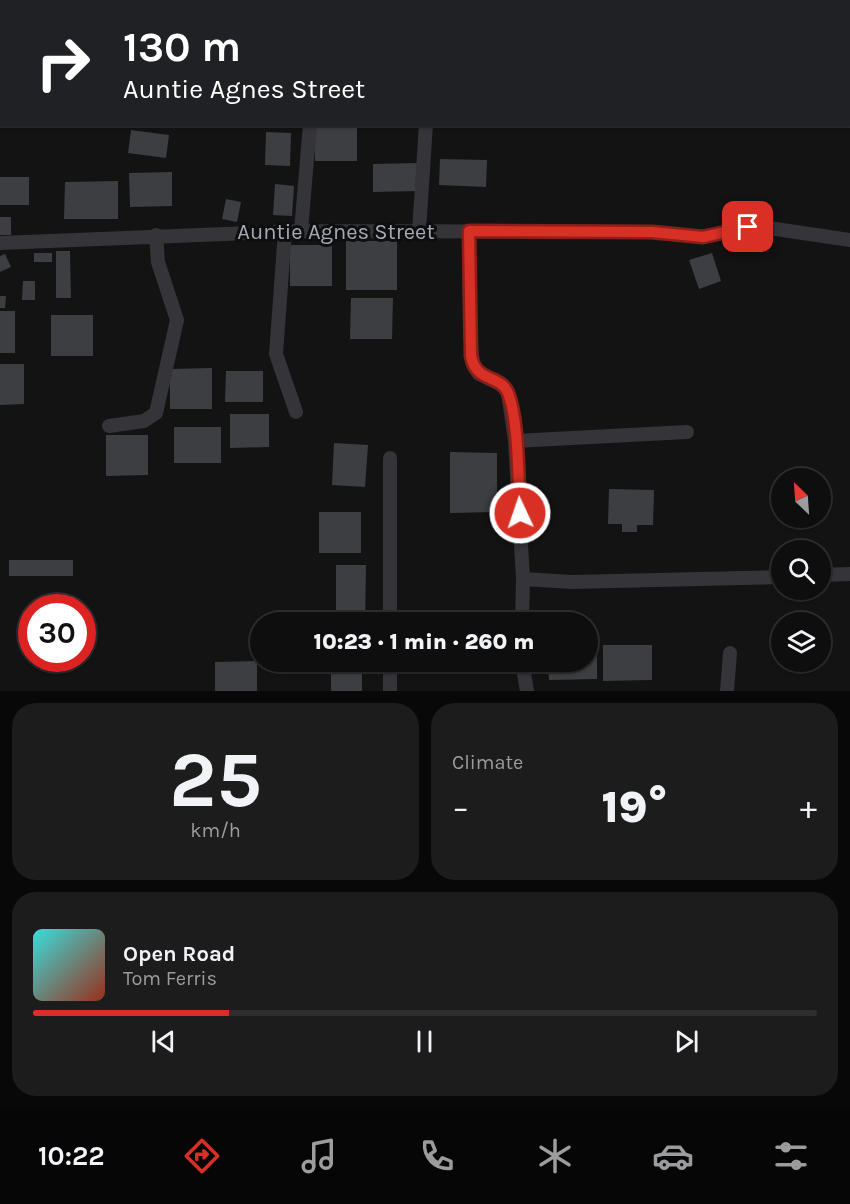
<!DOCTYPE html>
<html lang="en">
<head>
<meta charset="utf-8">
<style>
  body { margin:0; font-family:Karla,sans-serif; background:#1c1c1d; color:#f1f3f6; height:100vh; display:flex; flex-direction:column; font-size:22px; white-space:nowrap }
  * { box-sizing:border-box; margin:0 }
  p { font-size:20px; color:#9b9c9e }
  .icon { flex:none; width:33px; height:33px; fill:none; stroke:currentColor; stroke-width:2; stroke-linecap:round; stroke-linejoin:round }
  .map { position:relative; height:691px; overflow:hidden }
  .sheet { display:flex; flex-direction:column; gap:12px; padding:12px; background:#080808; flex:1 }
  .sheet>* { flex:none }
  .hud { position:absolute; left:0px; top:0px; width:850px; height:126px; box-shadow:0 2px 4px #0004,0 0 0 2px #2e2e2f; background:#202124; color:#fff; overflow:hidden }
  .needle { width:39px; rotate:335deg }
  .controls { position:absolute; left:771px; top:468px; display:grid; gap:12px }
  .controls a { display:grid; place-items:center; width:60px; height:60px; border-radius:50%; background:#0e0e0f; box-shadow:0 2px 4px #0004,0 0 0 2px #2e2e2f; font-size:30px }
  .speed { position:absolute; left:18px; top:594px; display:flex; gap:12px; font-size:30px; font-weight:700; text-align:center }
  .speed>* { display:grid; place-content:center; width:78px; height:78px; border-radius:50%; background:#0e0e0f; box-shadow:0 2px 4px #0004,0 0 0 2px #2e2e2f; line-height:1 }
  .speed .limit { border:9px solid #d22; background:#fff; color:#111 }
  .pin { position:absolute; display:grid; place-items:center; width:51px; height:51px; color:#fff; margin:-26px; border-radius:12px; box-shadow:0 3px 9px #0006 }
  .me { position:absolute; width:66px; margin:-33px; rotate:357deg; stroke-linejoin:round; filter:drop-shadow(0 0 4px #0008) }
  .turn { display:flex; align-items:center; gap:21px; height:126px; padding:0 24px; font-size:27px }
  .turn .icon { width:78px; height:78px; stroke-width:2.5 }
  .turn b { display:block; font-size:42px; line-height:51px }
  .big { font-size:45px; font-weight:800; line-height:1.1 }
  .sheet .widget { flex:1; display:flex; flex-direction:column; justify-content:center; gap:9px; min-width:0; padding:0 21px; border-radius:24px; background:#1c1c1d }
  .sheet .dial { align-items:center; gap:0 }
  .dial b { font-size:78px; line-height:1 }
  .song { display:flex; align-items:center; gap:18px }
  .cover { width:72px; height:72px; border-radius:9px; background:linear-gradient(135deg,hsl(180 70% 55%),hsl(10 70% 35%)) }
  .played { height:6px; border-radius:3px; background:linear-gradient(90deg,#d93025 25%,#2e2e2f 25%) }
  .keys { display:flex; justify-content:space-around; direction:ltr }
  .heat { display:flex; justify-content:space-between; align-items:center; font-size:33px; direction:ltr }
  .sheet .tiles { flex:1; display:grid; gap:12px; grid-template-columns:1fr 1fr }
  .widget:last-child { grid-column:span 2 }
  .trip { position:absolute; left:250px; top:612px; width:348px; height:60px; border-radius:30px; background:#0e0e0f; box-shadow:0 2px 4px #0004,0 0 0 2px #2e2e2f; font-weight:800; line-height:60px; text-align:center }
  .dock { display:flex; height:96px; justify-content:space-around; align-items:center; background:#060606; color:#9b9c9e }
  .dock .icon { width:42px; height:42px }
  .dock .active { color:#d93025 }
  .dock b { font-size:27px; color:#f1f3f6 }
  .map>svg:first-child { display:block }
</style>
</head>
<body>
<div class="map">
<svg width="850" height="691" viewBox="0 0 850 691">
  <rect width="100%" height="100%" fill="#131314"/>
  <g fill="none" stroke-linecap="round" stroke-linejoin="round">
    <path stroke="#293138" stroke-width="27" d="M440 0 447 2
      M849 101H850"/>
  </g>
  <path fill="#3d3e41" d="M315 124H357V161H315Z
    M131 130 169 135 166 158 128 153Z
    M266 132 291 133 290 166 265 165Z
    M440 159 487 160 486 187 439 185Z
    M417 163V191L373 192V164Z
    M172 172V206L130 207 129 173Z
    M0 177H29V205H0Z
    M118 181V219H64L65 182Z
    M275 184 294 186 292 216 273 215Z
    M226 199 241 202 237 222 222 219Z
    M0 217H11V235H0Z
    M346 241H397V290H346Z
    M290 245H332V286H290Z
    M56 251H70L71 298H56Z
    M34 253H52V262H34Z
    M712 253 721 281 699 289 689 260Z
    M5 254 11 267 0 272V256Z
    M23 281H35V300H22Z
    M0 296H6L5 308H0Z
    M351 298H393L392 339H350Z
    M0 311H15V353H0Z
    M51 315H93V356H51Z
    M0 364H24V404L0 405Z
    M212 368V409H170V369Z
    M226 371H263V402H225Z
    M230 414H269V447L230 448Z
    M174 427H221V463H174Z
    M106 435H148V475L106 476Z
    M334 443 368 445 365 487 332 485Z
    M450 452 497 453V512L450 513Z
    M609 489 654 490 653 525H637V532H622V524H608Z
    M319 512H361V553H319Z
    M9 560H73V576H9Z
    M336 565H366L365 622H336Z
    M588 642H597V679L549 680 548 662H588Z
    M603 645H652V680L603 681Z
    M257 661V691H215V662Z
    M331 662H362V691H331Z"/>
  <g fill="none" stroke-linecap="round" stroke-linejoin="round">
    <path stroke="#343439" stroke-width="14" d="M285 231 276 354 296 412
      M301 231 310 124
      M419 231 426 124
      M469 232 470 333 473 365 479 374 504 386 508 393 515 441 523 579 522 622
      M0 243 301 231 652 232 703 237 748 227 769 228 850 240
      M109 426 144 421 156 413 177 320 158 262 156 235
      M515 441 687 432
      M390 458V622
      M820 575 850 574
      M523 579 572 582 782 577
      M390 662V691
      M522 662 527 691
      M727 691 730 653"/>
  </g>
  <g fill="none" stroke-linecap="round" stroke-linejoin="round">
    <defs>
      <path id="route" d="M520 513C518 481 519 421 508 393 500 374 476 383 471 356L469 231 652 232 703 237 748 227"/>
    </defs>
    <use href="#route" stroke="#8d1f18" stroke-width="15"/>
    <use href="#route" stroke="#d93025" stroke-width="10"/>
  </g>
  <g text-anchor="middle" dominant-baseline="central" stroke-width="6" stroke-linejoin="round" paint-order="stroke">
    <g font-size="22" fill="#a4a9b4" stroke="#0e0e0f">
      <text x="336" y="232">Auntie Agnes Street</text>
    </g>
  </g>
</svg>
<div class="controls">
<a><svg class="needle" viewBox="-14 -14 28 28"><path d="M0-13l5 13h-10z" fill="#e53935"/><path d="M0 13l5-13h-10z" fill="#9b9c9e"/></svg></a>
<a><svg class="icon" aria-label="search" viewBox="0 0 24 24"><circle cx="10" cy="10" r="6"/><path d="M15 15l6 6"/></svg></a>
<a><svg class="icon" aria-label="layers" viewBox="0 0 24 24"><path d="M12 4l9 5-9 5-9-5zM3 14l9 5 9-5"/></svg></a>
</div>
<div class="speed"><div class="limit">30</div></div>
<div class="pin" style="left:748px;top:227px;background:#d93025"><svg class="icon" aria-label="arrive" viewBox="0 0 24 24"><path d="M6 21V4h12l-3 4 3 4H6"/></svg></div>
<svg class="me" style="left:520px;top:513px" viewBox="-20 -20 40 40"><circle r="17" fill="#d93025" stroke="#fff" stroke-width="3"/><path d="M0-11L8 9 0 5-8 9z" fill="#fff"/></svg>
<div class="trip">10:23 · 1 min · 260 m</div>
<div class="hud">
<div class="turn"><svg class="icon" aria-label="right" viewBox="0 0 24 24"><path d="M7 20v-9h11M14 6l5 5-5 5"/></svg><div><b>130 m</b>Auntie Agnes Street</div></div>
</div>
</div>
<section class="sheet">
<div class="tiles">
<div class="widget dial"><b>25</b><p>km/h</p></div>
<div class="widget"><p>Climate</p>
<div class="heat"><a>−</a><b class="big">19°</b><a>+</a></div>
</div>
<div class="widget">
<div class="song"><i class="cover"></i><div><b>Open Road</b><p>Tom Ferris</p></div></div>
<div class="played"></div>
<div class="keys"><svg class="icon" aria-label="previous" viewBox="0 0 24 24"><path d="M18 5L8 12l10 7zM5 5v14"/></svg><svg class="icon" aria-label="pause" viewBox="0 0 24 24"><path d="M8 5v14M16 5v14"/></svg><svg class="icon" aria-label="next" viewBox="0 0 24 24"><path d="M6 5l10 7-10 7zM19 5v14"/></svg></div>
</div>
</div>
</section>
<nav class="dock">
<b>10:22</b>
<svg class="icon active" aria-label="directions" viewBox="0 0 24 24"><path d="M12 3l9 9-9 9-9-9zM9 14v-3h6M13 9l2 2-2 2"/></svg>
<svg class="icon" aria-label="music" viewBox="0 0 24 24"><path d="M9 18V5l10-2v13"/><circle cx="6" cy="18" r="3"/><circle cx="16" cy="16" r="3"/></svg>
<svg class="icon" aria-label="phone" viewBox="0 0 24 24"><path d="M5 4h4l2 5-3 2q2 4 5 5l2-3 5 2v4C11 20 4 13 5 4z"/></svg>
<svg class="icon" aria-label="climate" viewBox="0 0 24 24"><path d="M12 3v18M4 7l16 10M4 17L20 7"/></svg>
<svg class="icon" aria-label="car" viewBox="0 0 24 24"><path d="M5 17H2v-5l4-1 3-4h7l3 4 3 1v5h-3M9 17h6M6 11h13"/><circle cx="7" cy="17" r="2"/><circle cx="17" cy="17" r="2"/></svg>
<svg class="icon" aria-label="filters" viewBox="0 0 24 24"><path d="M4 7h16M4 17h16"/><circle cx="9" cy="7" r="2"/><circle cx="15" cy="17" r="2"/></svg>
</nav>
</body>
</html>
